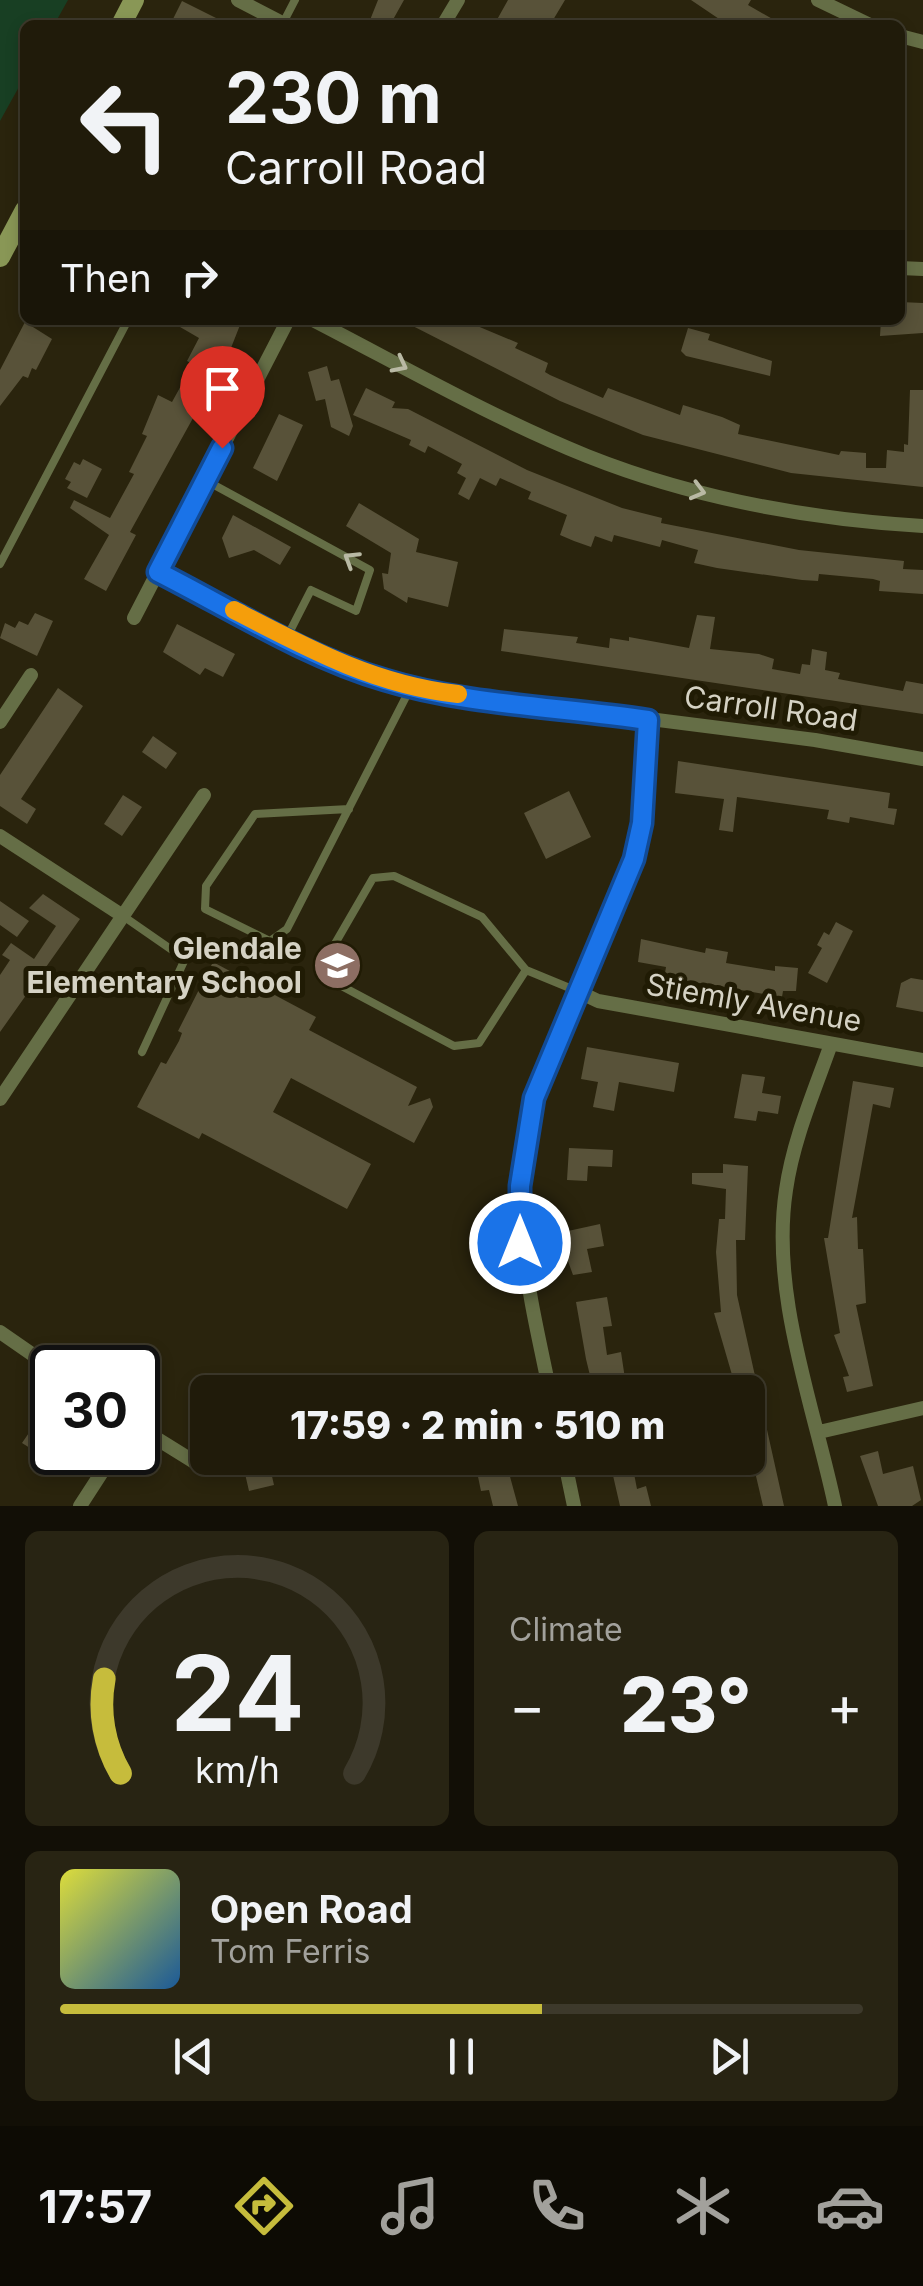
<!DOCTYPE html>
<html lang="en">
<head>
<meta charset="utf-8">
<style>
  body { margin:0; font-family:Inter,sans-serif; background:#282413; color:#f1f3f6; height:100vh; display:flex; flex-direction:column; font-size:38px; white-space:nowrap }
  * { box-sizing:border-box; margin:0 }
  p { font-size:32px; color:#a2a19c }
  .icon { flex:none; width:55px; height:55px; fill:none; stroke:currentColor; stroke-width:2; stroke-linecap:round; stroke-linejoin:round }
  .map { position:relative; height:1506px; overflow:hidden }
  .drawer { display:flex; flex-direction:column; gap:25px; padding:25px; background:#120f06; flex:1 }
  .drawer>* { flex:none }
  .top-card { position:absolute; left:20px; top:20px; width:885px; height:305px; border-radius:15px; box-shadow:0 5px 15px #0003,0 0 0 2px #3d392b; background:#201b0a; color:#f1f3f6; overflow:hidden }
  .speed { position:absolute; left:30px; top:1345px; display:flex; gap:20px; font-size:50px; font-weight:700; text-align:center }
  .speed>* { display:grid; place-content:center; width:130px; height:130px; border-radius:50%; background:#201b0a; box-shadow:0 5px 15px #0003,0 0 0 2px #3d392b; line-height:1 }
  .speed .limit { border:5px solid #111; border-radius:15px; background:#fff; color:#111 }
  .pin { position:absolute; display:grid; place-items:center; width:85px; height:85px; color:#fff; margin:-102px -42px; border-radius:50% 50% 50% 0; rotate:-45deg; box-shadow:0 0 10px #0007 }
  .pin .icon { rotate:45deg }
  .me { position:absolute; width:110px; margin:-55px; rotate:0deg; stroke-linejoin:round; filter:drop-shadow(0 0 8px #0008) }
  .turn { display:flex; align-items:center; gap:35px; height:210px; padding:0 40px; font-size:45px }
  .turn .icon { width:130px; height:130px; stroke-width:2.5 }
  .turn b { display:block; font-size:70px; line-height:85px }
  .then { display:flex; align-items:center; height:95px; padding:0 40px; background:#0003; gap:20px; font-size:38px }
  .big { font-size:75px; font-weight:800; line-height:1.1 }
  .drawer .widget { flex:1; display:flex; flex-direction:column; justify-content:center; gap:15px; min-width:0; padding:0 35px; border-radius:15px; background:#282413 }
  .drawer .dial { align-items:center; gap:0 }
  .dial svg { height:260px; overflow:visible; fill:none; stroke:#3d392b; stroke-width:7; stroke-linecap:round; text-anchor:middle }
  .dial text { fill:#f1f3f6; stroke:none }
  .song { display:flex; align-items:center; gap:30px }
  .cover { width:120px; height:120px; border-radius:15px; background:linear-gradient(135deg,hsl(60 70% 55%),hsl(210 70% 35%)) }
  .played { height:10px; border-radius:5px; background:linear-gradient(90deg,#c6bc3c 60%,#3d392b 60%) }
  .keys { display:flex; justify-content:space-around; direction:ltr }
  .heat { display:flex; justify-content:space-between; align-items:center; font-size:55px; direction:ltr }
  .drawer .tiles { flex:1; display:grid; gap:25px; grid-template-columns:1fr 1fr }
  .widget:last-child { grid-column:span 2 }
  .trip { position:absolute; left:190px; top:1375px; width:575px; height:100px; border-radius:15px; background:#201b0a; box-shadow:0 5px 15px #0003,0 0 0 2px #3d392b; font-weight:800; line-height:100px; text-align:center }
  .tabs { display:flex; height:160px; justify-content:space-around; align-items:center; background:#0d0b04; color:#a2a19c }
  .tabs .icon { width:70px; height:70px }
  .tabs .current { color:#c6bc3c }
  .tabs b { font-size:45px; color:#f1f3f6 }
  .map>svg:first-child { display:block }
</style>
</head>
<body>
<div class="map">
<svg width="923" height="1506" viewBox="0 0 923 1506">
  <rect width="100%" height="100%" fill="#2a240d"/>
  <path fill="#183f23" d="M0 0H68L54 25H25V76L0 121Z"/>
  <path fill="#585239" d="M378 0H404L390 25H368Z
    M508 0H565L550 25H494Z
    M691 0H751L748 5 783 25H728Z
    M182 1 230 25H170Z
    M900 302 923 303V333L880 336 881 320H900Z
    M168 320H242L229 353 130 532 136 535 106 591 84 579 109 535 70 508 74 500 110 518 134 474 129 472 147 436 142 434 158 395 172 402 193 364 187 361 199 338Z
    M401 320H463L518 343 515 348 548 363 545 372 550 375 603 398 608 388 680 415 683 405 722 417 740 425 738 434 839 455 841 451 866 453V468H886L887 450 904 452V444L908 445 910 390H923V487L791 473 643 435 560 401Z
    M25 322 52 339 36 370 32 368 28 378 23 376 0 406V370Z
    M688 328 710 334 708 340 772 361 770 376 686 356 681 351Z
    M327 366 331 381 339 379 353 426 349 436 331 427 325 399 316 401 308 372Z
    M366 388 395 402 392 408 408 409 527 470 622 508 662 518 661 523 799 550 904 561 903 569 923 570V594L879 591 880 581 873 579 819 574 818 581 802 580 717 568 694 563 698 550 662 540 660 547 614 535 612 542 595 536 591 547 574 541 560 535 567 515 528 499 531 492 500 478 496 486 480 478 469 500 458 494 466 478 457 473 462 464 428 446 425 453 409 445 411 440 353 415Z
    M279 414 303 425 277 481 253 468Z
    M83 459 102 469 87 498 67 488 71 482 65 479 74 462 80 465Z
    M359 503 419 539 416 552 458 562 448 607 408 597 407 603 384 589 382 573 388 574 391 553 346 526Z
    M233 515 291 547 280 565 254 550 229 558 222 538Z
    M35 613 53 621 37 656 0 638 5 623 15 628 19 621 28 625Z
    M697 615 715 617 710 649 759 654 774 659 772 669 800 674 802 664 810 665 812 649 827 652 825 670 840 673 838 679 903 691 906 681 923 684V714L501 651 504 629 578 637 576 643 609 648 610 638 629 641V637L689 648Z
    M177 624 235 654 223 677 205 668 200 675 163 652Z
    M58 688 83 706 21 799 36 809 27 824 0 806V775Z
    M153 736 177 753 166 769 142 752Z
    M678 761 890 793 888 808 897 809 894 825 850 817 849 823 827 819 829 810 737 797 733 832 719 830 724 799 675 793Z
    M569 791 591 837 546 859 524 813Z
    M123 795 142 807 122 836 104 824Z
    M43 894 80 919 0 1032V975L10 960 2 955 11 943 34 959 56 926 29 908Z
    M0 901 29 921 17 937 0 925Z
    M836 922 853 931 827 983 808 973 822 948 817 945 824 932 829 935Z
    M641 939 705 953 706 948 728 952 726 963 775 971V966L798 968 796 991H783L782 997 670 978 665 973 666 967 638 962Z
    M213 962 316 1017 309 1030 417 1087 408 1106 430 1098 433 1107 414 1143 291 1078 273 1112 371 1164 347 1209 202 1133 199 1139 137 1107 161 1062 166 1064 179 1041 182 1033 178 1031Z
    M911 978 923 980V1012L896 1007 901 983Z
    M587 1047 679 1063 674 1092 619 1082 614 1111 593 1107 598 1082 581 1079Z
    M742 1074 765 1077 762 1093 781 1096 778 1114 758 1111 756 1121 734 1118Z
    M853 1081 894 1088 890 1108 873 1104 852 1218 857 1217 858 1249H863L866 1303 856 1305 873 1386 847 1392 843 1377 849 1376 834 1335 840 1333 824 1238H828Z
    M569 1148 613 1150 612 1167 588 1166 587 1181 567 1180Z
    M723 1164 748 1166 745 1240H736L737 1295 784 1506H763L748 1442V1392H737L714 1313 721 1312 716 1252 719 1219H725L726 1189 692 1184V1173H723Z
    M600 1224 604 1246 587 1249 592 1272 573 1275 564 1250 571 1249 568 1231Z
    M607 1297 612 1326 603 1327 607 1355 621 1352 627 1392H594L586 1359 576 1302Z
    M52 1399V1440L41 1455 22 1443Z
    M878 1451 883 1474 913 1466 921 1500 912 1506H878L860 1456Z
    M609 1458H631L637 1489 646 1486 651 1506H620Z
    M268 1459 274 1485 249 1491 243 1465Z
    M506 1462 518 1506H493L489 1490 481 1491 477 1472Z"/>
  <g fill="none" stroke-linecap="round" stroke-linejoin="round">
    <path stroke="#656e46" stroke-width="8" d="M283 23 295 0
      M205 480 370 570 356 611 311 590 287 637
      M0 564 128 320
      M349 809 255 814 206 886 205 909 270 941 287 929 411 687
      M123 916 185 959 142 1052
      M526 970 479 1043 454 1046 334 982 329 954 373 878 394 876 482 917 526 970 577 991"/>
    <path stroke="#656e46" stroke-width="14" d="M238 0 286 25
      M818 0 870 25
      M443 25 458 0
      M900 36 923 42
      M900 268 923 269
      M313 320C404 367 493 418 587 456 695 499 808 519 923 526
      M158 572C246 617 332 669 429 691L815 740 923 759
      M134 618 288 320
      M0 722 31 675
      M0 836 123 916
      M577 991 598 1001 923 1060
      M831 1044C814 1092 793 1140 786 1190 770 1294 814 1406 835 1506
      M0 1099 204 795
      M0 1332 52 1368
      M550 1392C528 1287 507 1209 534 1101 549 1042 581 988 606 933 637 865 651 795 649 719
      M138 1427 196 1463
      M819 1432 923 1408
      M564 1458 574 1506
      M80 1506 115 1452"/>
    <path stroke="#899756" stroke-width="20" d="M121 25 134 0
      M0 257 25 210"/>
  </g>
  <defs><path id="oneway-chevron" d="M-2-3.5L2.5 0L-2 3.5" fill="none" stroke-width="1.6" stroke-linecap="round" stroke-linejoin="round" transform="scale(2.5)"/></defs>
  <g stroke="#b9b9a4">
    <use href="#oneway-chevron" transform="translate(400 365) rotate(27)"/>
    <use href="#oneway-chevron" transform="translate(698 491) rotate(15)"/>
    <use href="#oneway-chevron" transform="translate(351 559) rotate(-148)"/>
  </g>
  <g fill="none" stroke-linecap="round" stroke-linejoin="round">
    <defs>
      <path id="route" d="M222 448 158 572C231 609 306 657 385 680 466 705 563 707 648 720L642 823 634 859 534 1098 520 1186V1243"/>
    </defs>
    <use href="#route" stroke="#114b97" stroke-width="25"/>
    <use href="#route" stroke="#1a73e8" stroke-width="18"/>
    <path stroke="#f59e0b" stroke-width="18" d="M234 610C307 648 375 685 458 694"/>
  </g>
  <defs>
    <symbol id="school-disc" viewBox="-11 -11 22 22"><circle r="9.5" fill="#8d6e63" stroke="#201b04"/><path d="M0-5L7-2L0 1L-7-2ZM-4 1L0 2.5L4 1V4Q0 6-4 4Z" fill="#fff"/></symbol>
  </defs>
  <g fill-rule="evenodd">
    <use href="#school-disc" x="310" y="938" width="55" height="55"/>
  </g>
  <g text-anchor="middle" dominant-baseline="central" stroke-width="10" stroke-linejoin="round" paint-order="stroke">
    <g font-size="30" fill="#d5d2c4" stroke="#201b04">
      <text transform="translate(771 708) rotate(8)">Carroll Road</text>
      <text transform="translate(754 1002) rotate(10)">Stiemly Avenue</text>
    </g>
    <g font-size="30" font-weight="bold" fill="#d5d2c4" stroke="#201b04" text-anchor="end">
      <text x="302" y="948">Glendale<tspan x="302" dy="34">Elementary School</tspan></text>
    </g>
  </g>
</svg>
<div class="speed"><div class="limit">30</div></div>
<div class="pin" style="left:222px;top:448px;background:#d93025"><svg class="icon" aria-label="arrive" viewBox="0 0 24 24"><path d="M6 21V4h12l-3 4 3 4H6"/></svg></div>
<svg class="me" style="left:520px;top:1243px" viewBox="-20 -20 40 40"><circle r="17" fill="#1a73e8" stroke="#fff" stroke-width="3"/><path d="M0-11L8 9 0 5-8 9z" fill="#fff"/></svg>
<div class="trip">17:59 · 2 min · 510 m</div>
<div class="top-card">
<div class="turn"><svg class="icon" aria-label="left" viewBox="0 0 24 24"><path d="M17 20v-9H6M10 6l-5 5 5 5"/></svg><div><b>230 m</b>Carroll Road</div></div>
<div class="then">Then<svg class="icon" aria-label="right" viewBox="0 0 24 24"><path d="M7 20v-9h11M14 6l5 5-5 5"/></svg></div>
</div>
</div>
<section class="drawer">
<div class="tiles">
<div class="widget dial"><svg viewBox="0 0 100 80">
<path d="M14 69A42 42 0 1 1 86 69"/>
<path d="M14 69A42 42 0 0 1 9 40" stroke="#c6bc3c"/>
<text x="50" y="56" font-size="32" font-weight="700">24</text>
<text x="50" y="72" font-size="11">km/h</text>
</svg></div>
<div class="widget"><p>Climate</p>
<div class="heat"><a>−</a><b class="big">23°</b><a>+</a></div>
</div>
<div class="widget">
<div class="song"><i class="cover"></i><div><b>Open Road</b><p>Tom Ferris</p></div></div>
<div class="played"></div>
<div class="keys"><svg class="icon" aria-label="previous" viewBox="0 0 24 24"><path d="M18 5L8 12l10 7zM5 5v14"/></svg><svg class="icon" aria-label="pause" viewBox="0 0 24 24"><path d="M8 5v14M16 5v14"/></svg><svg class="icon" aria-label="next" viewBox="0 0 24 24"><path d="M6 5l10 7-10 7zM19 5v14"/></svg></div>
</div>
</div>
</section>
<nav class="tabs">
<b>17:57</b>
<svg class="icon current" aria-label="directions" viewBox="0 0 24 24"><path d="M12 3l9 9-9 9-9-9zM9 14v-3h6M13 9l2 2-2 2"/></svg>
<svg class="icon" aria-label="music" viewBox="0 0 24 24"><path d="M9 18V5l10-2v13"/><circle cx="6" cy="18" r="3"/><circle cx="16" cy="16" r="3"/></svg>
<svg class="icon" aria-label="phone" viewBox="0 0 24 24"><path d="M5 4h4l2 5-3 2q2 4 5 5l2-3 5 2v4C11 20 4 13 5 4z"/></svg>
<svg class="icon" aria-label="climate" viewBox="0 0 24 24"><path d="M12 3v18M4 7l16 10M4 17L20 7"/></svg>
<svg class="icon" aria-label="car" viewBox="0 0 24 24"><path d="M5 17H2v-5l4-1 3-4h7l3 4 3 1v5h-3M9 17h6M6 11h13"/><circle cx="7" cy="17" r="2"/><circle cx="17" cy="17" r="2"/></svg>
</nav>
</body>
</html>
